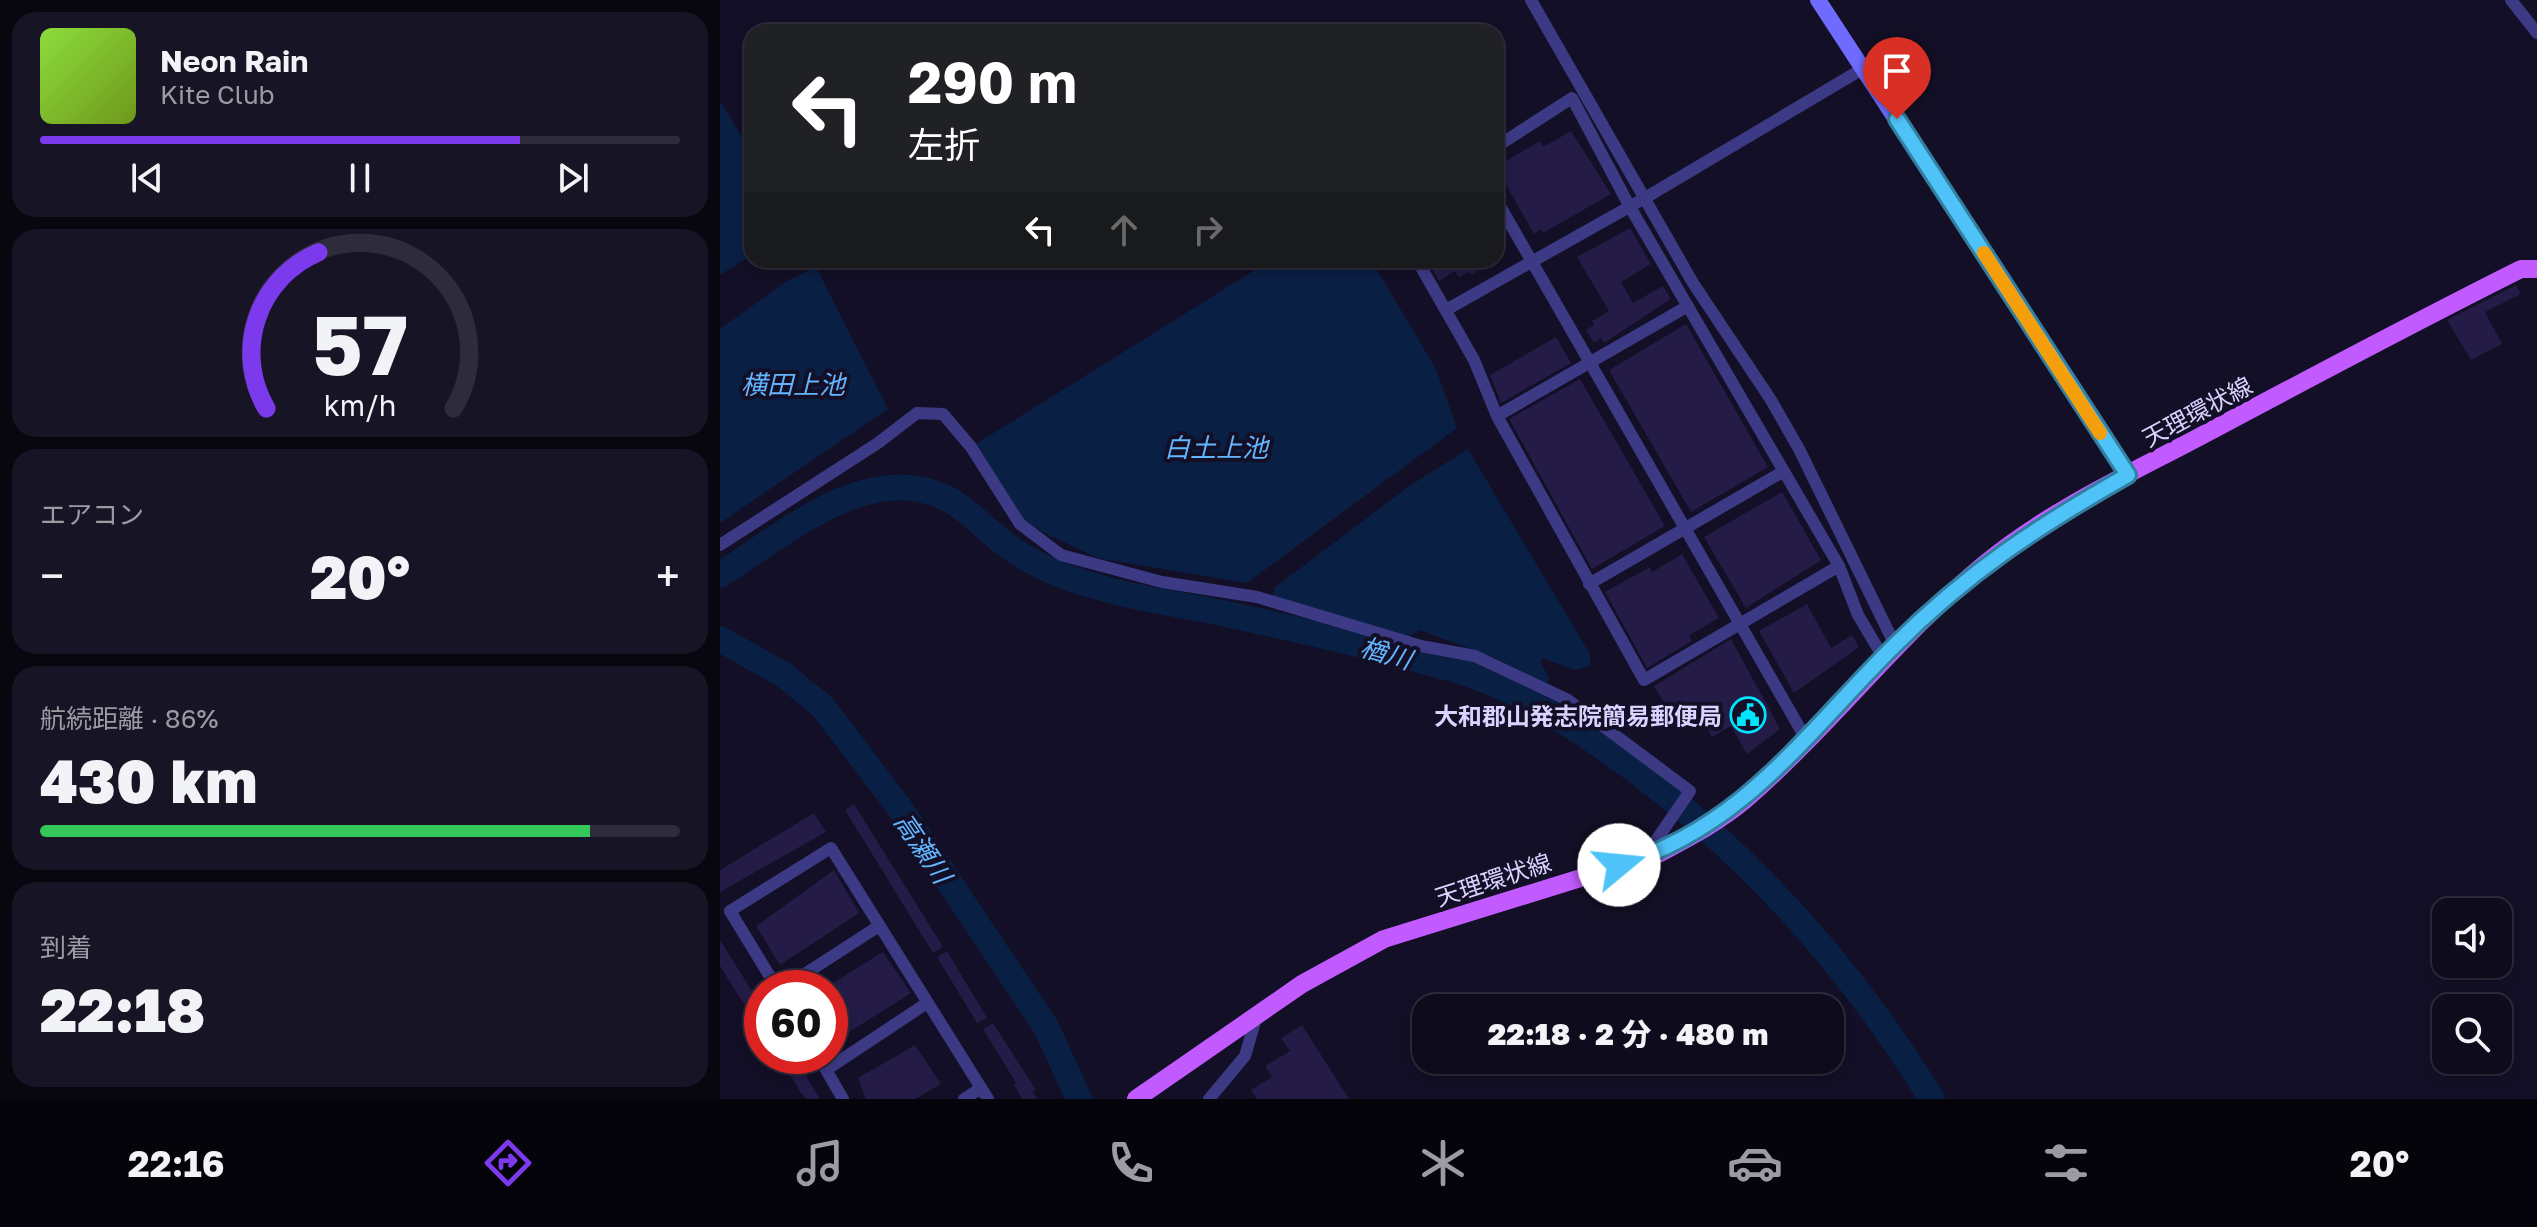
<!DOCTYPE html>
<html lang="ja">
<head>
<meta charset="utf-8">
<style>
  body { margin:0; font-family:"Golos Text","Noto Sans JP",sans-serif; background:#171425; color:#f1f3f6; height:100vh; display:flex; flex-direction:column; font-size:30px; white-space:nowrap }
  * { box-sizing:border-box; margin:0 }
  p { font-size:26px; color:#9b9ba3 }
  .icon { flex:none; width:44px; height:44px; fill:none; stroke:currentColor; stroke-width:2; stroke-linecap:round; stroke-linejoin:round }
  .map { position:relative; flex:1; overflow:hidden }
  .details { display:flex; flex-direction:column; gap:12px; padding:12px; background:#08060f; width:720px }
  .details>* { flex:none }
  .top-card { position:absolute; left:24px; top:24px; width:760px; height:244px; border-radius:24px; box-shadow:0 4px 12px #0003,0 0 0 2px #2e2b3b; background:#202124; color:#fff; overflow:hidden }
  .buttons { position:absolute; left:1712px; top:898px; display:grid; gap:16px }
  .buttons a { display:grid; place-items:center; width:80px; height:80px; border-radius:16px; background:#0e0b1c; box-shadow:0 4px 12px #0003,0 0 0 2px #2e2b3b; font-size:40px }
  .speed { position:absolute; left:24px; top:970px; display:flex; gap:16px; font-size:40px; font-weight:700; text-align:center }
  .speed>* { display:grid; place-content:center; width:104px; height:104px; border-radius:50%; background:#0e0b1c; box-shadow:0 4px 12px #0003,0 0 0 2px #2e2b3b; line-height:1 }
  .speed .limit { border:12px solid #d22; background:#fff; color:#111 }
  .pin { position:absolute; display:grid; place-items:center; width:68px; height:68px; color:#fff; margin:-82px -34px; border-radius:50% 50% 50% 0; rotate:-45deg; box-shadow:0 0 8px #0007 }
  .pin .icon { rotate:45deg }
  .me { position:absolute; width:88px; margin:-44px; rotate:73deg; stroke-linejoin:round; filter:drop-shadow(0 0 6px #0008) }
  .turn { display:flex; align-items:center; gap:28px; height:168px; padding:0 32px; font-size:36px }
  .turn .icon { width:104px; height:104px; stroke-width:2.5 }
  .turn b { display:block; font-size:56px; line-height:68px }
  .lanes { display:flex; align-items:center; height:76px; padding:0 32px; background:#0003; justify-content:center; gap:40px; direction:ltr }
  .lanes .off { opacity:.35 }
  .big { font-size:60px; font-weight:800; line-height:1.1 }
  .details .card { flex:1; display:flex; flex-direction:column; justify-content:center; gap:12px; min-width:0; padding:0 28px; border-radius:24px; background:#171425 }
  .details .dial { align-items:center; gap:0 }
  .dial svg { height:208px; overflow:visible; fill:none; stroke:#2e2b3b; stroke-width:7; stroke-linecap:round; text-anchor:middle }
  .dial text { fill:#f1f3f6; stroke:none }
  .song { display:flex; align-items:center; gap:24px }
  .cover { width:96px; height:96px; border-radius:12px; background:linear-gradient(135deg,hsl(90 70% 55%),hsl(80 70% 35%)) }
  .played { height:8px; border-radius:4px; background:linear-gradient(90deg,#7c3aed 75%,#2e2b3b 75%) }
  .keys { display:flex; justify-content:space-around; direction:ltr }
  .heat { display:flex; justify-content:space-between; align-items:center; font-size:44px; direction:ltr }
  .charge { height:12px; border-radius:6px; background:linear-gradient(90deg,#34c759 86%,#2e2b3b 0) }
  .trip { position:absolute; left:692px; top:994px; width:432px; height:80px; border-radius:24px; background:#0e0b1c; box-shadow:0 4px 12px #0003,0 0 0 2px #2e2b3b; font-weight:800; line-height:80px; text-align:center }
  .tabs { display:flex; height:128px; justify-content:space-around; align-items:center; background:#06040b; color:#9b9ba3 }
  .tabs .icon { width:56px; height:56px }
  .tabs .on { color:#7c3aed }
  .tabs b { font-size:36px; color:#f1f3f6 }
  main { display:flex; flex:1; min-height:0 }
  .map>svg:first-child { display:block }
</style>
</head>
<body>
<main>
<section class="details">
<div class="card">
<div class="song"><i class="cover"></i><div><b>Neon Rain</b><p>Kite Club</p></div></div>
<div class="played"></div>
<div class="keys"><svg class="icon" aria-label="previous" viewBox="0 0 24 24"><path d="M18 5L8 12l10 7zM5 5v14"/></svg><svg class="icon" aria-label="pause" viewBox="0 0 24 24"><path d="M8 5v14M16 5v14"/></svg><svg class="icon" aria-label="next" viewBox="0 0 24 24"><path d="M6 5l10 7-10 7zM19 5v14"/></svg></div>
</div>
<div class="card dial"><svg viewBox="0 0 100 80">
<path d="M14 69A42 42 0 1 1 86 69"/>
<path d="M14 69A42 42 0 0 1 34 9" stroke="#7c3aed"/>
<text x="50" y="56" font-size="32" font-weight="700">57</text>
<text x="50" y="72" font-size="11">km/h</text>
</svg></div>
<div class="card"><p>エアコン</p>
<div class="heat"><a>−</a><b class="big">20°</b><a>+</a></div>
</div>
<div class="card"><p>航続距離 · 86%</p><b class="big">430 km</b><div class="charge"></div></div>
<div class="card"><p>到着</p><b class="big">22:18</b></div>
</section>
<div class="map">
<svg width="1817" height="1099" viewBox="0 0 1817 1099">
  <rect width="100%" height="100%" fill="#130f26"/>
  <path fill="#0a1f44" d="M0 101 32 153V255L0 275Z
    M551 260H651L716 369 737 428 527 583 377 558 308 525 256 444Z
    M96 267 168 409 0 523V329L67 281Z
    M748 449 870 654V666L855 670 822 658 820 662 829 677 826 685 773 657 699 630 688 637 553 601 554 588 691 485Z"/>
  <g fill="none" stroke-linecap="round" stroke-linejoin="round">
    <path stroke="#0a1f44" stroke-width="26" d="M0 575C65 534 150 457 230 500 246 509 260 524 275 536 308 564 344 578 385 589 425 600 466 605 506 614 582 630 658 648 733 669 789 685 840 717 887 750 1020 843 1127 961 1212 1099
      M0 639 64 675 102 706 132 745 179 807 326 1027 359 1099"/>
  </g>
  <path fill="#241b47" d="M851 131 891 194 823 233 821 229 814 234 776 167 820 141 823 147Z
    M910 228 931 264 901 282 913 303 943 286 951 299 884 343 881 338 874 343 866 330 874 325 872 321 889 311 857 257Z
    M707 260H776L751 275 749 272 739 277 735 271 719 281Z
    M1796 285 1801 294 1765 312 1782 344 1751 360 1727 320Z
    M966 324 1048 467 971 512 889 370Z
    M836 337 851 363 781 403 770 375Z
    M860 379 945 526 872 569 789 419Z
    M1062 492 1101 560 1026 608 984 537Z
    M962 554 999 618 969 635 972 641 927 668 885 592 930 567 932 572Z
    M1087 604 1111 648 1132 635 1139 647 1074 693 1039 631Z
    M1011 639 1060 729 1027 754 1011 726 992 737 980 716 959 728 934 686Z
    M134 804 223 947 213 953 125 810Z
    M94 813 106 832 0 892V870Z
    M114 870 139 913 60 965 36 926Z
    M0 940 42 1007V1033L0 966Z
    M227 951 267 1018 257 1023 217 957Z
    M163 952 191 993 123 1036 126 1040 110 1049V1015L113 1020 125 1013 110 985Z
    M273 1023 316 1090 313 1092 317 1099H302L294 1084 296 1083 263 1029Z
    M582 1025 629 1099H537L531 1090 552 1077 545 1066 570 1051 561 1038Z
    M195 1045 221 1084 195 1099H146L138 1078Z
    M59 1056H74L100 1099H86L81 1093Z"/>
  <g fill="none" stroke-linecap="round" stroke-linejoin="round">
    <path stroke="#3d3a85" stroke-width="12" d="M811 0 973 283 1051 400 1079 449 1175 645
      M1791 0 1817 33
      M776 147 852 98 910 207 1119 566 1138 615 1163 657
      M776 199 1086 739
      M697 260 754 360 777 416 924 680 1119 566
      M726 310 925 198 1144 68
      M777 416 968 306
      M0 545 158 443 197 413 223 414 251 447 300 524 341 555 442 582 537 597 701 646 755 656 848 700 970 791 924 858
      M869 584 1064 471
      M57 988 10 911 111 848 268 1099
      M63 988 159 926
      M98 1056 123 1099
      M106 1070 207 1003
      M244 1099 261 1088
      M489 1099 525 1056 537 1015"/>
    <path stroke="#6f6bff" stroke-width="16" d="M1098 0 1408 475"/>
    <path stroke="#c25bff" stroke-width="18" d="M416 1099 582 984 664 939 938 854C968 838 999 822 1025 800 1110 726 1178 635 1266 563 1329 511 1407 475 1479 437 1586 380 1693 323 1801 269H1817"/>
  </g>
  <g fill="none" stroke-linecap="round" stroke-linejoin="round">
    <defs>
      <path id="route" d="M899 865C1023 828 1086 733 1174 646 1248 572 1318 526 1408 475L1177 119"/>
    </defs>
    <use href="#route" stroke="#337fa1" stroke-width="20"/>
    <use href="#route" stroke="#4fc3f7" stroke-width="14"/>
    <path stroke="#f59e0b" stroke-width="14" d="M1264 253 1380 433"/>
  </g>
  <defs>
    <symbol id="civic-ring" viewBox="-11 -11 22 22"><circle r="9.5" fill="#130f26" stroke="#00e5ff" stroke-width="1.5"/><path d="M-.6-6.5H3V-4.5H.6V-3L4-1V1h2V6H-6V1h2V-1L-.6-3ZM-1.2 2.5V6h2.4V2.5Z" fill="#00e5ff"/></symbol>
  </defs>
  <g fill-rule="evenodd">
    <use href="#civic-ring" x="1008" y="695" width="40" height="40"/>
  </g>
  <g text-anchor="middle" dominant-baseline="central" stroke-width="8" stroke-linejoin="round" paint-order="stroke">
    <g font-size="24" fill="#d9d4ff" stroke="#130f26">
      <text transform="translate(1477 411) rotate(-28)">天理環状線</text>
      <text transform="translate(773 879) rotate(-18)">天理環状線</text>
    </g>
    <g font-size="24" font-weight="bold" fill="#d9d4ff" stroke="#130f26" text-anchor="end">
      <text x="1002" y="715">大和郡山発志院簡易郵便局</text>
    </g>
    <g font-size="26" font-style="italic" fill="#62b6ff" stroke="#130f26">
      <text x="73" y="384">横田上池</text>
      <text x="496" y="447">白土上池</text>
      <text transform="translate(666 653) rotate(16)">楢川</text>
      <text transform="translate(203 848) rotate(56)">高瀬川</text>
    </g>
  </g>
</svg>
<div class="buttons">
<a><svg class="icon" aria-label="sound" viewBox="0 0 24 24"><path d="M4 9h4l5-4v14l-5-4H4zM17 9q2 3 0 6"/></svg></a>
<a><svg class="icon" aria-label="search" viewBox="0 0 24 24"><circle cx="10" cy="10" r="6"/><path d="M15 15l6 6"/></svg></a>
</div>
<div class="speed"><div class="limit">60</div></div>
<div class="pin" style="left:1177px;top:119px;background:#d93025"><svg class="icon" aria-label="arrive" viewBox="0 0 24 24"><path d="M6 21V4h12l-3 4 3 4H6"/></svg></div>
<svg class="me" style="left:899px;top:865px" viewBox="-20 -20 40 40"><circle r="19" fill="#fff"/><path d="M0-13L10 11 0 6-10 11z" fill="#4fc3f7"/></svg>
<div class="trip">22:18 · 2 分 · 480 m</div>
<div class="top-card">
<div class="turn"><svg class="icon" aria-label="left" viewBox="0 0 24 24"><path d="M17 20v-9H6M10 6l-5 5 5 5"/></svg><div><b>290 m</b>左折</div></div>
<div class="lanes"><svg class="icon" aria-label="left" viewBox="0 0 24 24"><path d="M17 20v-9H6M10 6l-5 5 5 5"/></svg><svg class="icon off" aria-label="ahead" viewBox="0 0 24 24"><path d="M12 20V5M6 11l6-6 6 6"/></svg><svg class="icon off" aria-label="right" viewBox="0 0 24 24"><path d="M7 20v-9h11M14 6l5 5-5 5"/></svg></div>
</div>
</div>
</main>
<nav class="tabs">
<b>22:16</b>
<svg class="icon on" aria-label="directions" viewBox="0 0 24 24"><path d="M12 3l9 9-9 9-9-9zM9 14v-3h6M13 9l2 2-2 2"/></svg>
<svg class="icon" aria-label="music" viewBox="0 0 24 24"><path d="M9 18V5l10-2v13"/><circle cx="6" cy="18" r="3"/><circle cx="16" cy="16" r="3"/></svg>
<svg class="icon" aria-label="phone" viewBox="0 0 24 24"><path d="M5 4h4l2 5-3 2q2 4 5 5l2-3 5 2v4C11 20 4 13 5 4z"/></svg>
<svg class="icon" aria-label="climate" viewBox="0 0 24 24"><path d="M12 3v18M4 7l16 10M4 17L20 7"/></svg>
<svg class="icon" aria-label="car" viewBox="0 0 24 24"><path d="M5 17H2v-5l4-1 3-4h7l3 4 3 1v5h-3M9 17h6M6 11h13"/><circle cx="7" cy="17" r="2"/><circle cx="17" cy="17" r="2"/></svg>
<svg class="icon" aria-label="filters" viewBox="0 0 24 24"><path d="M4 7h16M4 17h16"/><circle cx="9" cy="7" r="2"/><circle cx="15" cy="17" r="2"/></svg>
<b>20°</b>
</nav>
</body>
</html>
